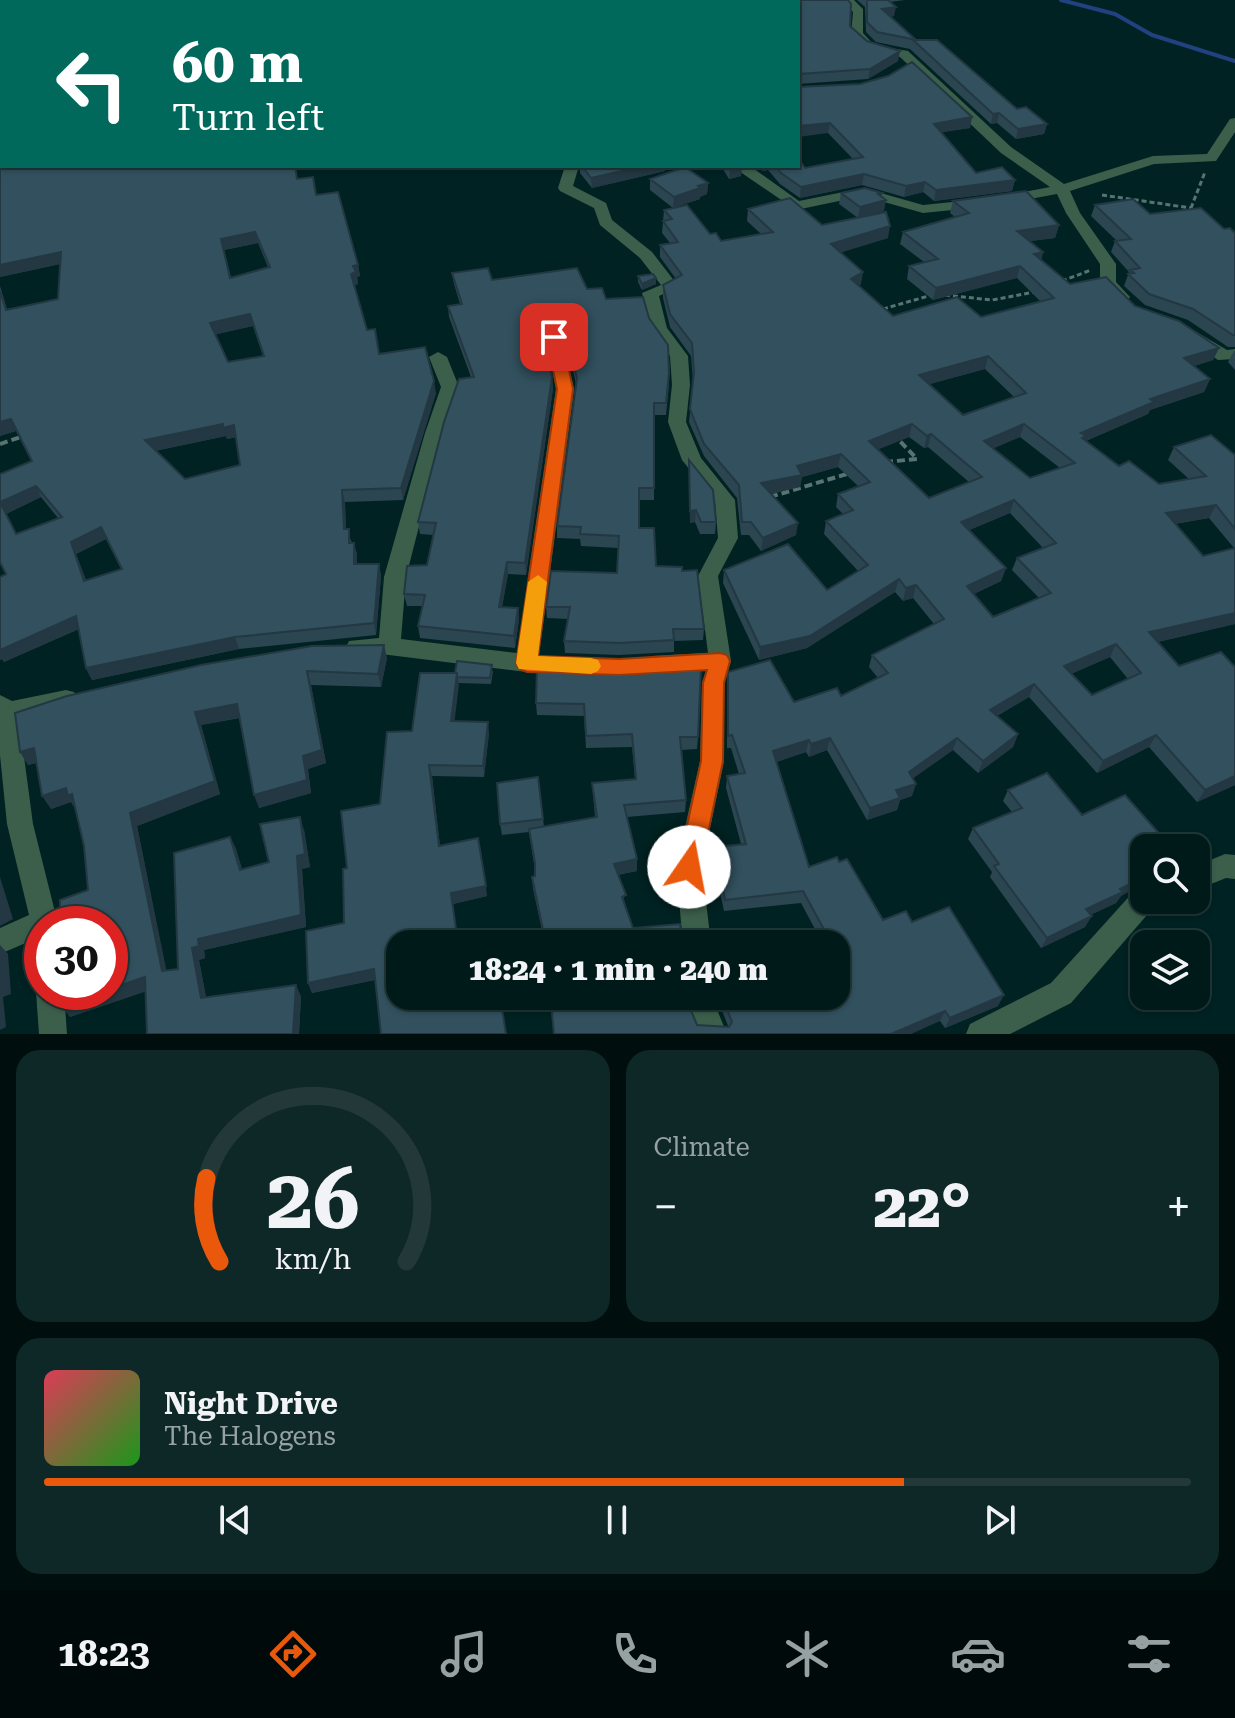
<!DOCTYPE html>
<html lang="en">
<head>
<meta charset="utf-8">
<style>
  body { margin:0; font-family:"Roboto Serif",serif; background:#0e2727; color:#f1f3f6; height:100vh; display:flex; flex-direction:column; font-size:30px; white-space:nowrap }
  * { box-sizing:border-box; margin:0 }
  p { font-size:26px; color:#95a1a2 }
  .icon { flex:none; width:44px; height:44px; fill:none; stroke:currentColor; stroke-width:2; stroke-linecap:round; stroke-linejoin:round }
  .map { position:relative; height:1034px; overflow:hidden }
  .side { display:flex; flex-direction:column; gap:16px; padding:16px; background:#000e0e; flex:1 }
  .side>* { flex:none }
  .banner { position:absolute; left:0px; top:0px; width:800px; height:168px; box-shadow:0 2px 6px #0004,0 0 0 2px #223839; background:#00695c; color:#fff; overflow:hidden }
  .fabs { position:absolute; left:1130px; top:834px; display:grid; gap:16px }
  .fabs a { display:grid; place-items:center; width:80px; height:80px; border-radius:16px; background:#001a1a; box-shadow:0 2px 6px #0004,0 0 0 2px #223839; font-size:40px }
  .speed { position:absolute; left:24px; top:906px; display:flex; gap:16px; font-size:40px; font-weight:700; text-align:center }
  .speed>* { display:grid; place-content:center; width:104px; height:104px; border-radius:50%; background:#001a1a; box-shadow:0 2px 6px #0004,0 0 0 2px #223839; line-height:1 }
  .speed .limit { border:12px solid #d22; background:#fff; color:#111 }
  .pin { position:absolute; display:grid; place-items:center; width:68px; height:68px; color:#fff; margin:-34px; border-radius:16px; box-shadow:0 4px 12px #0006 }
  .me { position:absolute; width:88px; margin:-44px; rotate:12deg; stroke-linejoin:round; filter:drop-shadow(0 0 6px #0008) }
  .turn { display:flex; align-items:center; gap:28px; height:168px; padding:0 40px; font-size:36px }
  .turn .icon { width:104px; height:104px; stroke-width:2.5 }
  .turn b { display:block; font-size:56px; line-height:68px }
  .big { font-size:60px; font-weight:800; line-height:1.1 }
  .side .tile { flex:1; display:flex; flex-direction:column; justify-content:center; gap:12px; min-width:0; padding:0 28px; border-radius:24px; background:#0e2727 }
  .side .dial { align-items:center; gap:0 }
  .dial svg { height:208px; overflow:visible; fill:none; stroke:#223839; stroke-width:7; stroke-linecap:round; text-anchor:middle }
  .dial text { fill:#f1f3f6; stroke:none }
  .song { display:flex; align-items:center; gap:24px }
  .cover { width:96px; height:96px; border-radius:12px; background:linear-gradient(135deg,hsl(350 70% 55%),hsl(120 70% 35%)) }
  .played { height:8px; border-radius:4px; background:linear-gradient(90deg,#ea580c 75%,#223839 75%) }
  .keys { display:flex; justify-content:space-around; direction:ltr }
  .heat { display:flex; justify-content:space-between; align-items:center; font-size:44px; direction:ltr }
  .side .tiles { flex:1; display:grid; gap:16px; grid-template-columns:1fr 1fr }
  .tile:last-child { grid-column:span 2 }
  .trip { position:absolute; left:386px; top:930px; width:464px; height:80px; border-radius:24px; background:#001a1a; box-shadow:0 2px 6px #0004,0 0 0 2px #223839; font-weight:800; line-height:80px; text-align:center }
  .tabs { display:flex; height:128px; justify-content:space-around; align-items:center; background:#000a0a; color:#95a1a2 }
  .tabs .icon { width:56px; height:56px }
  .tabs .on { color:#ea580c }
  .tabs b { font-size:36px; color:#f1f3f6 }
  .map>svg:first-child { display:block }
</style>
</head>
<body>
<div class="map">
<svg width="1235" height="1034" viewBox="0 0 1235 1034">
  <rect width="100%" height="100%" fill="#022"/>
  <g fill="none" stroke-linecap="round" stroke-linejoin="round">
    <path stroke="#214180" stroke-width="4" d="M1061 0 1115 14 1152 35 1235 61"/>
    <path stroke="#577373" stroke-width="3" stroke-dasharray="5 3" stroke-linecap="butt" d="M1102 195 1191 208
      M1191 208 1205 172
      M1062 281 1091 270
      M945 295 992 300 1035 292
      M883 309 932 295"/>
    <path stroke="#577373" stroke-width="4" stroke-dasharray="8 4" stroke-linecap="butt" d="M0 444 24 436
      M885 462 917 459 896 437
      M770 497 850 473"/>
    <path fill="#3c5f4b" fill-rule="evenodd" d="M457 0H469L456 2Z
      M842 0H854L863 9V33L874 45 908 51 1011 147 1064 184 1153 156 1207 154 1230 119 1235 118V132L1216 161 1154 164 1070 191 1080 213 1116 264V282L1130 297 1128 300H1116L1100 283V264L1066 213 1057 194 992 206 923 213 863 196 796 210 736 169 734 166H750L799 201 863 188 923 205 992 198 1050 187 1001 153 900 57 866 51 851 34 853 12Z
      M565 166H579L573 186 606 203 612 220 652 252 679 287 659 296 667 328 688 356 690 385 686 422 701 458 735 500 738 538 718 576 731 661 724 683V761L702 867 711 944H683L676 867 700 761 702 683 706 671 651 674 643 671 640 665 643 659 651 656 708 653 698 576 718 538 715 501 682 460 668 422 672 385 670 356 651 328 642 293 661 285 640 258 600 225 594 208 560 191 558 188Z
      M1195 331 1227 350 1235 349V359L1218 360 1189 340 1187 336Z
      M554 332 562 337 574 389 539 655 595 660 598 666 595 672 587 675 527 672 389 655 349 653 346 647 349 641 379 638 384 577 425 433 441 387 429 357 438 352 447 357 459 387 443 433 406 577 401 639 517 653 556 389 546 337Z
      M66 690 74 692 78 699 74 706 19 719 33 824 58 924H42V936L0 954V928L29 915 7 824 0 755V695L12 701Z
      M1225 854 1235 855V879L1226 878 1196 890V866Z
      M1144 887V900H1157L1153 908 1071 1003 1010 1034H966L970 1024 1051 983 1135 890Z
      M42 981V992H64L67 1034H39L36 992Z
      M688 996H716L718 1012 727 1034H699L690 1013Z"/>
  </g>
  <path fill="#2b4551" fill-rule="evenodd" d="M499 0H521V1L500 2Z
    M590 0H848L850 26 867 41 898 61 868 79 798 84V2H591Z
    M857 0H905L890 2 894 16 890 17 916 40 1017 109 1047 124 1044 134 1016 139 997 123 991 124 910 49 876 42 866 32 865 7Z
    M798 87 972 117 970 128 941 132 976 173 1015 180 1012 191 934 201 923 192 904 197 862 185 800 198 780 184 768 170 763 171 755 166H798L805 168 853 159 828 133Z
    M0 147 298 179 316 195 358 265 360 276 357 277 358 284 354 285 367 330 379 354 436 393 403 500 345 502 346 529 357 554V564H379L381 576 376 635 239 649 92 680 86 668 79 629 4 662 2 659 0 660V577L6 574 0 474 31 461 16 431 0 436V286L7 309 58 299 60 264 0 277ZM258 243 268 267 231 277 224 250ZM253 326 263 356 228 362 215 334ZM226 436 227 439 236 437 240 465 185 479 155 451ZM41 497 58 518 16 534 6 514ZM106 539 121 569 86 580 76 554Z
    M580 166H665V171L592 188 580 173Z
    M721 166H742L741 176 729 179Z
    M650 179 708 183 707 194 700 197V199L675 207 710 234 721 241 761 234 747 221 748 209 822 225 858 218 839 204 841 193 882 196 884 211 862 217 888 238 841 252 861 284 859 285 893 316 981 317 1041 302 1017 278 933 300 907 279 909 266 924 262 900 244 903 232 955 217 950 213 953 201 1059 225 1055 238 1030 241 1043 252 1041 260 1070 284 1135 306 1219 348 1213 360 1194 366 1210 379 1204 392 1150 410 1148 414 1086 441 1119 466 1159 484 1189 479 1168 460 1174 447 1235 455V624L1158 642 1235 785 1197 802 1149 747 1097 773 1029 697 997 716 1018 734 1013 747 978 773 953 750 913 778 912 796 900 800 897 810 867 820 827 750 809 757 806 752 776 762 809 867 839 862 883 920 912 922 998 1006 945 1028 940 1021 554 1034V1003H688L697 1025 728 1026 720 1005 721 996H836V944H823L801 903 724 911 713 859 715 847 741 844 726 788 727 776 739 774 731 748H727V684L728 672 794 702 841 696 878 678 869 667 872 655 934 624 913 598 903 601 895 592 807 648 759 660 723 583 724 570 827 590 858 571 824 534 826 521 843 514 836 507 838 494 858 486 838 467 802 477 800 487 771 494 796 535 761 551 749 535H741L737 498 704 456 689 422 693 381 691 356 670 327 663 298V285L676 279 660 257V245L670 243 662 233 664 210 673 208 650 190ZM985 369 1014 397 963 415 929 384ZM909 437 924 448 928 447 969 482 929 498 878 449ZM1020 437 1060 468 1030 478 993 448ZM1010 513 1043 548 1017 558 1012 570 1039 598 993 617 974 594 1001 581 1006 568 969 530ZM1209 518 1234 548 1203 556 1175 524ZM1110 657 1128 679 1092 695 1071 674Z
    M1095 205 1150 214 1224 229 1235 233V347H1228L1188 320 1145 305 1124 286 1129 272 1111 252 1115 241H1117L1091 216Z
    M452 273 492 280 587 289 606 299 669 385 666 415H654V500H639V528L656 566 682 571 704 629 703 640 674 641V652L619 655 565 653 564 641 568 619 547 618 546 607 617 573 618 548 581 546 580 539 557 538V526L576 384 565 336 556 329 545 335 552 377 553 389 526 575 508 574 502 607 518 608 519 619 515 648 420 638 418 626 422 606H407L404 594 427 565 434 535 420 534 418 522 471 377 449 317 448 306 460 304 454 284Z
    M638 276 656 278V284L642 290 638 282Z
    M1234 351H1235V370L1228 362Z
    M689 460 716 522 715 534H700L695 522 690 523Z
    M387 658 381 687 311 685 326 763 308 769 311 793 259 808 240 718 201 725 220 794 137 826 166 971 178 969 230 837 236 849 242 869 269 862 304 830 310 867 302 869 306 927 204 950 205 958 199 960 206 997 301 996 299 1034 146 991 70 1017 88 890 84 846 76 809 71 802 51 809 36 763 28 765 20 752 15 713Z
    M676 668 698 737 697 749 681 750 686 800 685 812 627 817 637 871 618 875 626 907 633 928 683 944H545L533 889 532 877 535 876V870L529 832 502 835 500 824 538 777 544 827 595 817 592 783 635 779 632 747 586 748 584 716 537 715 536 703Z
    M493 671 491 684 458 683 454 721 489 733 484 777 432 776 440 846 487 896 453 904 375 980 312 993 308 983 344 923 347 868 380 804 412 731 455 673Z
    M1008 790 1121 896 1116 903 1090 915 1085 927 1041 948 990 877 992 872 968 839 973 828 1012 812 1003 801Z"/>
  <path fill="#233842" d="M896 7 894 16 880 18 882 9Z
    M900 51 898 61 868 79 870 69Z
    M999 113 997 123 991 124 993 114Z
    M972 117 970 128 932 134 934 124Z
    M830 123 828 133 798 137V126Z
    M1047 124 1044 134 1016 139 1018 129Z
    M644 166H665V171L592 188 591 178Z
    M742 166 741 176 729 179 730 169Z
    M763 166H769L768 170 763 171Z
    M864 174 862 185 800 198 801 187Z
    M1015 180 1012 191 934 201 936 190Z
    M925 182 923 192 904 197 906 186Z
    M708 183 707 194 700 197V199L673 208 674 197Z
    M882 193 881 201 886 200 884 211 858 218 860 207 878 194Z
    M1059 225 1055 238 1014 243 1017 231Z
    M890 226 888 238 830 256 831 244Z
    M255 232 258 243 224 250 221 239Z
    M61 252 65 263 0 277V265Z
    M1043 252 1040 264 1034 254Z
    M358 265 360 276 357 277 358 284 353 285 351 274 353 266Z
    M1020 266 1017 278 933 300 936 288Z
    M863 272 861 284 849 291 851 279Z
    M656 278V284L642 290V284Z
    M250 314 253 326 214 335 210 323Z
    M555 318 556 329 543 336V324Z
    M1219 348 1213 360 1179 371 1184 358Z
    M988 356 985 369 916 388 919 375Z
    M552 377 553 389 526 575 525 563Z
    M1210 379 1204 392 1150 410 1148 414 1083 442 1081 433 1150 399Z
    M434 381 436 393 403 500 401 488Z
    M11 419 16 431 0 436V422Z
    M223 424 234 425 238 437 227 439 226 436 149 452 145 440Z
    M912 424 909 437 867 454 869 441Z
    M1024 424 1020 437 981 454 984 441Z
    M931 434 928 447 924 448 927 436Z
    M841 454 838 467 802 477 800 487 759 496 761 483 797 466Z
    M36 486 41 497 6 514 0 502Z
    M342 490 345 502 346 541 344 529Z
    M1014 500 1010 513 958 535 961 522Z
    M1216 505 1209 518 1160 526 1166 513Z
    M696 510 695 522 690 523V511Z
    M798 523 796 535 761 551 763 538Z
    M101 527 106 539 76 554 90 592 84 581 71 542Z
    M354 543 357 554V576L354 564Z
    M507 562 508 574 500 618 499 607Z
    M379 564 381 576 376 635 374 623Z
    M1006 568 1001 581 963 599 967 586Z
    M899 579 895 592 807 648 759 660 760 647Z
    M916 585 913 598 903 601 906 588Z
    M518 608 519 619 515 648 514 636Z
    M1235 613V624L1143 645 1149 632Z
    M76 616 82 627 4 662 2 659 0 660V650Z
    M235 637 239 649 92 680 86 668Z
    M1116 644 1110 657 1059 679 1064 666Z
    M384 645 387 658 381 687 378 674Z
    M307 671 311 685 326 763 308 769 311 793 259 808 254 795 303 756Z
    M457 673 459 685 453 733 451 721Z
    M1034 684 1029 697 985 722 990 710Z
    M237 704 242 717 201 725 220 794 137 826 169 983 162 971 130 813 195 712Z
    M488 722 489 733 484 777 483 766Z
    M1018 734 1013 747 978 773 983 761Z
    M1156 735 1149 747 1097 773 1103 761Z
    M830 738 827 750 809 757 811 744Z
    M957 738 953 750 905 784 909 772Z
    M809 740 806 752 771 764 773 751Z
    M34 748 42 761 28 765 20 752Z
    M429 765 432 776 441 857 439 846Z
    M1235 776V785L1197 802 1205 790Z
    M916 784 912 796 900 800 897 810 867 820 870 808 896 790Z
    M66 788 72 794 75 809 71 802 51 809 42 796Z
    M300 817 304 830 310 867 302 869 306 927 204 950 205 958 199 960 208 1009 201 998 192 948 198 939 297 856Z
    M230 837 236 849 245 882 240 870Z
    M637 859V871L614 875V864Z
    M0 877 13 919 0 926Z
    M1144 877V884L1121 896 1116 903 1080 920 1086 909 1120 889Z
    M486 886 487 896 453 904 458 944 451 893Z
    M1092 916 1085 927 1041 948 1047 938Z
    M0 945 8 954 11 994 3 997 6 1027 0 1030Z
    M374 969 377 979 312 993 308 983Z
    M145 977 153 989 70 1017 60 1005 101 992H110V989Z
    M296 985 301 996 299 1034H293Z
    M1004 995 998 1006 945 1028 950 1018Z
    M945 1011 940 1021 911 1034H891Z"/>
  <path fill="#32505e" stroke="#233842" stroke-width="2" fill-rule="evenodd" d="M20 0H313L312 2H19Z
    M594 0H848L851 4 850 26 867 41 900 51 870 69 799 74 798 80V2H595Z
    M867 0H888L896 7 882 9 916 40H937L1017 109 1026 107 1047 124 1018 129 999 113 993 114 912 39 877 32 867 22Z
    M912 62 972 117 934 124 976 173 1002 167 1015 180 936 190 925 182 906 186 864 174 801 187 781 173 775 166H798V158L805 168 863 157 830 123 798 126V87L860 84 888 76Z
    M0 147H2V166H295L297 179 313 177 316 195 338 192 358 265 353 266 356 272 351 274 367 330 375 329 379 354 425 347 434 381 401 488 342 490 344 529H349V543H354V564H379L374 623 235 637 86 668 76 616 0 650V577L6 574 0 562V474L32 461 11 419 0 422V291L6 310 58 299 61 252 0 265ZM255 232 270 267 230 278 221 239ZM250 314 264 356 228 362 210 323ZM223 424V428L234 425 240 465 185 479 145 440ZM36 486 62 517 16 534 0 502ZM101 527 122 569 84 581 71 542Z
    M582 166H644L591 178Z
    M685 167 708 183 698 186 700 188 674 197 650 179Z
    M865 188 882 193 878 194 886 200 860 207 841 193Z
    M1026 191 1059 225 1017 231 1043 252 1034 254 1070 284 1106 277 1135 306 1179 321 1219 348 1184 358 1210 379 1150 399 1154 402 1081 433 1086 436 1082 438 1119 466 1129 461 1159 484 1206 476 1174 447 1211 435 1235 455V529L1216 505 1166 513 1203 556 1235 548V613L1149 632 1179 666 1221 652 1235 667V776L1205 790 1156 735 1103 761 1034 684 990 710 1018 734 983 761 957 738 909 772 916 784 896 790 900 798 870 808 830 738 811 744 809 740 773 751 809 867 837 857 839 862 847 859 883 920 906 911 912 922 949 907 1004 995 950 1018 945 1011 891 1034H554L551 1003H554L553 996H687L688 1003 697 1025 729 1027 732 1022 722 996H836V944H832L803 891 725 900 715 847 746 844 727 776 745 773 732 735 728 736V672L770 660 794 702 837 688 841 696 888 673 872 655 944 619 916 585 906 588 899 579 810 636 760 647 724 570 788 544 827 590 868 565 826 521 853 510 838 494 870 482 841 454 797 466 802 475 761 483 798 523 763 538 751 522H742L739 485 704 444 690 409 694 372 692 343 670 314 663 285 682 275 660 245 678 242 663 221 672 219 664 210 687 205 710 234 716 233 721 241 773 232 748 209 790 198 822 225 886 212 890 226 831 244 863 272 851 279 893 316 957 297 981 317 1054 298 1020 266 936 288 909 266 938 259 903 232 969 213 953 201ZM988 356 1026 393 963 415 919 375ZM912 424 927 436 931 434 982 477 929 498 869 441ZM1024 424 1075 463 1030 478 984 441ZM1014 500 1056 543 1017 558 1051 593 993 617 967 586 1006 568 961 522ZM1116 644 1141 673 1092 695 1064 666Z
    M1133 199 1150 214 1201 208 1224 229 1230 228 1235 233V335H1233L1193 309 1149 294 1128 274 1134 273 1130 270 1140 268 1115 241 1131 239 1095 205Z
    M488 268 492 280 577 268 587 289 602 288 606 299 643 297 649 318 668 345 669 373 666 403H654V488H639V528H654L656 566 682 567V571L697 570 704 629H673L674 640 619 643 564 641 570 607H546L551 571 617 573 619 536 580 534 581 527 557 526 577 378 564 325 555 318 543 324 552 377 525 563 507 562 499 607 518 608 514 636 418 626 425 595 404 594 407 566 427 565 436 523 418 522 444 422 459 379 474 377 448 306 462 304 452 273Z
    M653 274 656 278 642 284 638 276Z
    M689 460 713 490 716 522H701L696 510 690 511Z
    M384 645 378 674 307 671 322 750 303 756 307 780 254 795 237 704 195 712 215 781 130 813 162 971 178 969 174 853 230 837 240 870 269 862 260 824 300 817 305 854 297 856 301 915 198 939 199 946 192 948 201 998 296 985 293 1034H147L145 977 110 989V924H60V900L88 890 84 846 72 794 68 796 66 788 42 796 34 748 20 752 15 713 67 696 201 665 312 646Z
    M457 661 492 665 490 678 457 677V673H455Z
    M676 663V668L701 667 698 737H680L686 800 624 805 637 859 614 864 626 895 622 897 633 928 680 924 683 944H546L532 877 535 876V863L529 829 597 817 592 783 636 779 632 734 586 736 584 704 536 703 537 667H560V664L619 666Z
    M420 673H457L451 721 488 722 483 766 429 765 439 846 478 838 486 886 451 893 458 944H400V996H500L506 1034H381L374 969 308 983 306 931 344 923 343 869 347 868 341 811 380 804 387 732 412 731Z
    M1047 773 1082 815 1125 795 1172 848H1144V877L1120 889 1123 892 1086 909 1092 916 1047 938 994 866 999 864 973 828 1022 808 1008 790Z
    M538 777 543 819 500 824 497 783Z
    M60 992H101L60 1005Z"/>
  <path fill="#ea580c" stroke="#983908" stroke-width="2" d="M554 332 562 337 573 389 538 656 619 659 720 653 727 655 730 661 724 683 723 761 701 867 698 875 689 878 681 875 678 867 701 761 703 683 707 670 619 675 527 672 519 669 516 663 557 389 546 337Z"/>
  <path fill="#f59e0b" d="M538 575 547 582 538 656 591 658 598 660 601 666 598 671 591 674 519 669 516 663 528 582Z"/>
</svg>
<div class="fabs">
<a><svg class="icon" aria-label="search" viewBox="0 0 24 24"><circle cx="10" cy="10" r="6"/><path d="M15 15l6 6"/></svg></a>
<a><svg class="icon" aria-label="layers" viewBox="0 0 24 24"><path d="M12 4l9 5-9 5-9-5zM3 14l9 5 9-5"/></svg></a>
</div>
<div class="speed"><div class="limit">30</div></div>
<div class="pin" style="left:554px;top:337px;background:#d93025"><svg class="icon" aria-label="arrive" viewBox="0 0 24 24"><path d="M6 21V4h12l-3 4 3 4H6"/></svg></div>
<svg class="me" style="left:689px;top:867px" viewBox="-20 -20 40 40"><circle r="19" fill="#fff"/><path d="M0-13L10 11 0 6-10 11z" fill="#ea580c"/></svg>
<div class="trip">18:24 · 1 min · 240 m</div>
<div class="banner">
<div class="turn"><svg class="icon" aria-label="left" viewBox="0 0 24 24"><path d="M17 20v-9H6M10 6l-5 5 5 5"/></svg><div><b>60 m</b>Turn left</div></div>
</div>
</div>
<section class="side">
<div class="tiles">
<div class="tile dial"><svg viewBox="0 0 100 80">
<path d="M14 69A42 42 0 1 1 86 69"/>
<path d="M14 69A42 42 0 0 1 9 37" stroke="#ea580c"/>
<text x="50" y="56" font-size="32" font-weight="700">26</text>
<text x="50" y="72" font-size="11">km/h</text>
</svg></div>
<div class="tile"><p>Climate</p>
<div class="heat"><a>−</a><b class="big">22°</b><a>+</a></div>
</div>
<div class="tile">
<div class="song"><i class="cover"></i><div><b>Night Drive</b><p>The Halogens</p></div></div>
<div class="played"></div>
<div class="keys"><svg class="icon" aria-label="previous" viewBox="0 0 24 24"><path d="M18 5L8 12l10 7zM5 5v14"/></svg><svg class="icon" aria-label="pause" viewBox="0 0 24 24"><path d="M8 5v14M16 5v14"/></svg><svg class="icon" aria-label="next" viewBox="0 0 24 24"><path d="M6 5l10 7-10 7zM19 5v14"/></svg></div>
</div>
</div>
</section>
<nav class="tabs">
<b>18:23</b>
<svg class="icon on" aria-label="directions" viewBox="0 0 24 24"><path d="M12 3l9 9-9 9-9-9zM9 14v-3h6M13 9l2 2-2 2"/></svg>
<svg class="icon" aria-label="music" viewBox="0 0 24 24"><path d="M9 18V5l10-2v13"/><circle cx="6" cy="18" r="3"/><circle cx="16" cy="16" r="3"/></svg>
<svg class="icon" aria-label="phone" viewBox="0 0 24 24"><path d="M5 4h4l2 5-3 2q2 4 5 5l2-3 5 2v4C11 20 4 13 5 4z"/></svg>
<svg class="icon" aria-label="climate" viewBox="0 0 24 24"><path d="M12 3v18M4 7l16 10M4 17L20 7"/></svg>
<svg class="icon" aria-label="car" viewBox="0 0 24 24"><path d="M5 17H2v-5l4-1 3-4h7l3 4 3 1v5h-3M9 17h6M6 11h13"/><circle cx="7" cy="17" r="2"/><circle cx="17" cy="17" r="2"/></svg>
<svg class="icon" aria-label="filters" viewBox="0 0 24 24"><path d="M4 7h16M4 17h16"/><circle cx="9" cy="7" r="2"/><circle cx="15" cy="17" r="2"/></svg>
</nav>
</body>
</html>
